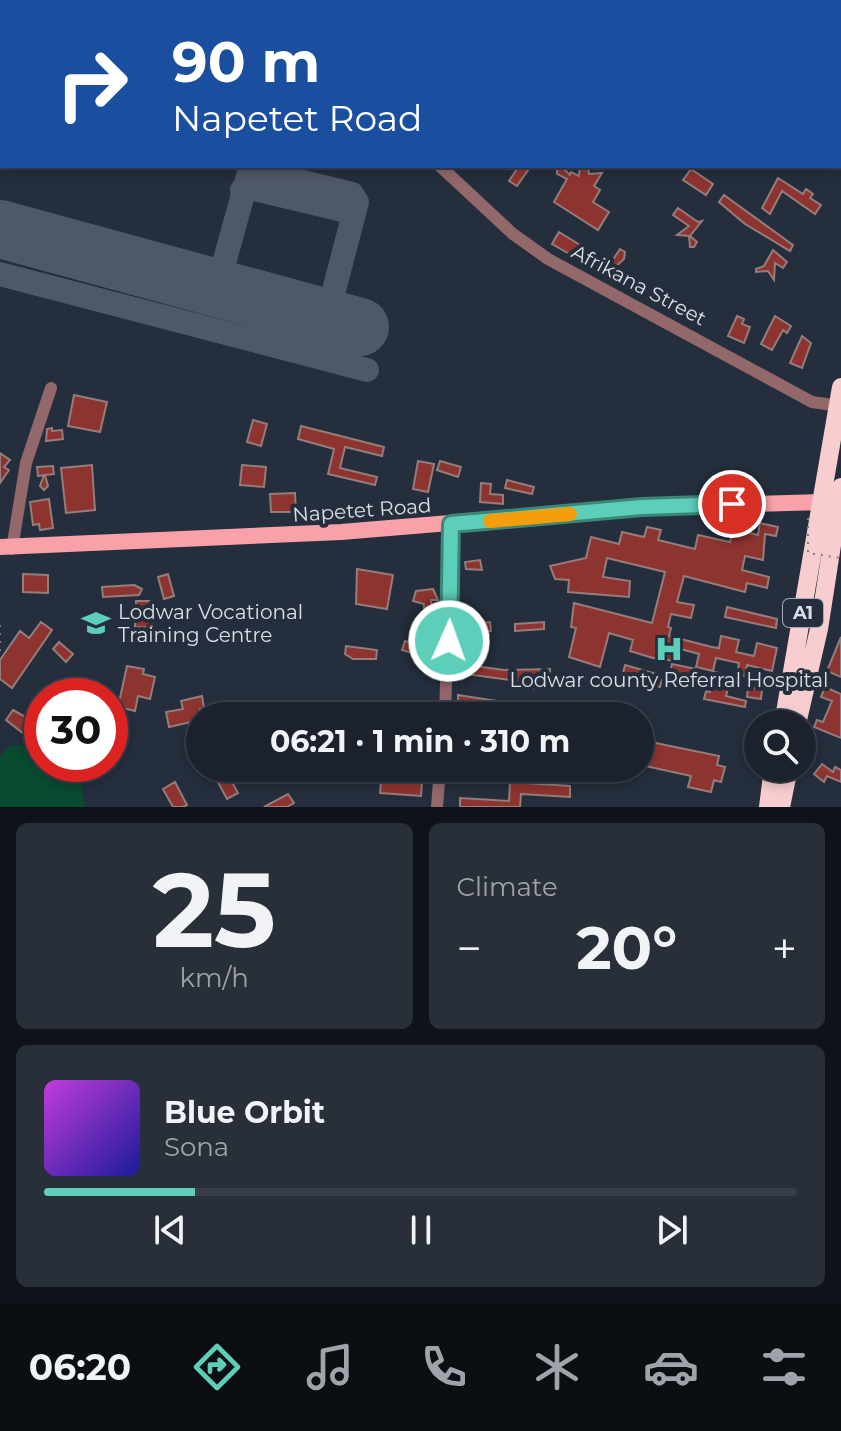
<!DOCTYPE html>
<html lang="en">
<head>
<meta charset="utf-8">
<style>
  body { margin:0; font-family:Montserrat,sans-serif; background:#282f39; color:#f1f3f6; height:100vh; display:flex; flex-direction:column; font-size:30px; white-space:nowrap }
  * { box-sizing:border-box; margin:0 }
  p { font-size:26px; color:#a0a4aa }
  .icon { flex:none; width:44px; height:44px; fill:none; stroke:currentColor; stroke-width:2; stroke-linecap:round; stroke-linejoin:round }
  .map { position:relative; height:807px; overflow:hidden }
  .drawer { display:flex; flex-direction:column; gap:16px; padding:16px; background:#0f1319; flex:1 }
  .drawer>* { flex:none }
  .guide { position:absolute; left:0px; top:0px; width:842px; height:168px; box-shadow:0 4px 12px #0003,0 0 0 2px #393f49; background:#1a4fa0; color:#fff; overflow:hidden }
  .controls { position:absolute; left:744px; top:710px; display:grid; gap:16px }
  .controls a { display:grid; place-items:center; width:72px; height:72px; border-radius:50%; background:#1b222d; box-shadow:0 4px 12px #0003,0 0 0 2px #393f49; font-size:40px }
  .speed { position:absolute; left:24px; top:678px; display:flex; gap:16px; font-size:40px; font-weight:700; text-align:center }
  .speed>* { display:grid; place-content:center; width:104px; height:104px; border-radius:50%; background:#1b222d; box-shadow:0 4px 12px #0003,0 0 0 2px #393f49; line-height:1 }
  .speed .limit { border:12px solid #d22; background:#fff; color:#111 }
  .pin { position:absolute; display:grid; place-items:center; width:68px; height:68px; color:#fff; margin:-34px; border:4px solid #fff; border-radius:50%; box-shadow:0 2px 8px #0007 }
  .me { position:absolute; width:88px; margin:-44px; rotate:2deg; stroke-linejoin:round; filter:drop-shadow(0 0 6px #0008) }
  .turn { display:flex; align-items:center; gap:28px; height:168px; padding:0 40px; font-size:36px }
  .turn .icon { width:104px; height:104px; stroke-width:2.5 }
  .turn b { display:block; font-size:56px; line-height:68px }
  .big { font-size:60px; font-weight:700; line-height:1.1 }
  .drawer .tile { flex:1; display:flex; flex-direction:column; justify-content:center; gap:12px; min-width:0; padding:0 28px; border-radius:12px; background:#282f39 }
  .drawer .dial { align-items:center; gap:0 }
  .dial b { font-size:104px; line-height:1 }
  .song { display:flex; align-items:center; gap:24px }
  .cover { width:96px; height:96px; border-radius:12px; background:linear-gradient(135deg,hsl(290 70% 55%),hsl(240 70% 35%)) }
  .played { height:8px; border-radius:4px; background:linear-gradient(90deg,#5dceb9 20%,#393f49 20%) }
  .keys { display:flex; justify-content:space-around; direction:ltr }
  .heat { display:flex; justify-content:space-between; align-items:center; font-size:44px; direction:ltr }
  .drawer .tiles { flex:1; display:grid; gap:16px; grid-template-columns:1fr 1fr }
  .tile:last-child { grid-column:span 2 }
  .trip { position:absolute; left:186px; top:702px; width:468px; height:80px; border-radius:40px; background:#1b222d; box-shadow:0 4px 12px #0003,0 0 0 2px #393f49; font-weight:700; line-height:80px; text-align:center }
  .tabs { display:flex; height:128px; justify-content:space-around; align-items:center; background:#0b0e12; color:#a0a4aa }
  .tabs .icon { width:56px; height:56px }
  .tabs .selected { color:#5dceb9 }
  .tabs b { font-size:36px; color:#f1f3f6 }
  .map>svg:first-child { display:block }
</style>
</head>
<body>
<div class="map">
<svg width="841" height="807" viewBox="0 0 841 807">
  <rect width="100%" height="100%" fill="#242e3c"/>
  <path fill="#084b2f" d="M19 745 42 753V764L79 768 85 807H0V756L10 746Z"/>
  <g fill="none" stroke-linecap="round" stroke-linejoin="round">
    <path stroke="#4f5866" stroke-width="24" d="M242 190 250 188 347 211 353 216
      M0 274 367 370
      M218 285 250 169 352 194 357 202 327 317"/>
    <path stroke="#4f5866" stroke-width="58" d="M0 229 360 327"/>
  </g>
  <path fill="#8e3430" stroke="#947d7b" stroke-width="2" d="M519 166H531L517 186 509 181Z
    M580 166H588L589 174 602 173 594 186 600 190 593 202 609 212 598 230 554 202 567 179 557 174V169L562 167 570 175 571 172 579 176Z
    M691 169 713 184 706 195 683 180Z
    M778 178 803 194 806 189 813 194 810 198 821 205 815 214 782 191 770 214 762 208Z
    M724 195 793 245 790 251 745 224 719 202Z
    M678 208 698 222 702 221 690 236 697 242 694 247H690L689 236 677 235 689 226 673 215Z
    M559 232 585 248 582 252 604 264 607 258 612 261 620 249 625 252 624 259 606 275 552 244Z
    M773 250 787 262 783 268 775 263 774 280 768 271 756 272V269L764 266Z
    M737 316 744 319 742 324 750 327 744 343 728 336Z
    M775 316 791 326 787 333 783 330 772 350 761 344Z
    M802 336 811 343 802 368 790 363Z
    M74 395 107 402 100 432 68 426Z
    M253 420 267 424 261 446 247 442Z
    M301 426 384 447 382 456 345 447 340 468 377 477 375 485 328 474 334 449 298 439Z
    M52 428V431L62 430 63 439 46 441 47 429Z
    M0 453 10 460 4 467 9 470 0 483Z
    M418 461 434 464 428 492 413 489Z
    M440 461 461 467 458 477 437 470Z
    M92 465 95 510 66 513 61 468Z
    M242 465 266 467 264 487 240 485Z
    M53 466 54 474 45 475 48 486 44 490 40 486 44 475 38 476 37 467Z
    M507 480 534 487 532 494 505 488Z
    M481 483 491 484 490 494 503 495V504L480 502Z
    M295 493 296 512H271L270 494Z
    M49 499 53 528 40 530 39 524 33 525 30 502Z
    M760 523 778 527 776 536 765 534 763 560 745 556 742 570 769 577 767 588 747 583 745 592 684 576 677 602 694 605 691 618 671 614 668 627 671 628 669 636 712 647 719 648 721 636 739 640 736 652 754 656 757 643 777 648 772 671 747 665 745 676 737 674 739 663 716 658 713 671 696 667 699 654 677 648 674 661 653 658 630 651 633 640 609 633 600 667 569 657 576 628 571 627 574 603 652 623 665 572 607 558 603 577 630 581 629 597 568 592 569 580 555 579 550 566 586 558 591 537 619 544 622 532 644 537 647 527 661 530 658 540 695 549 698 535 730 542 733 529 758 535Z
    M480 560 482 570 466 569 465 562Z
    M357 569 393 575 387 609 356 604Z
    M23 574 48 575V593L23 592Z
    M168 574 174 596 164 599 158 577Z
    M134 585 142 589 139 595 103 597 102 587Z
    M433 589 438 600H431L432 607 424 608V604L413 601 416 591Z
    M136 601H152V628L135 627Z
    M727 607 777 619 776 628 725 617Z
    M41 622 52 630 12 688 0 679V660L20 631 29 638Z
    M490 622 491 631 485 632V636L465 633 464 625Z
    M544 622V629L515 631V624Z
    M841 637V677L827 671Z
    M405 641 433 649 431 658 402 650Z
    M59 642 73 654 66 662 53 649Z
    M346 646 377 650 376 659H353L345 654Z
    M460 664 504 670 550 669V688L510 689V680L458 673Z
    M672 664 696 669 694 678 670 672Z
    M625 665 663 676 660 687 622 677Z
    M127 666 144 669 143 674 155 677 150 699 138 696 135 711 118 707Z
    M714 672 735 676 734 685 729 684 726 696 746 701 745 707 704 699 706 691 710 692Z
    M748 687 762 689 761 699 747 697Z
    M825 687 841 694V738L814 727 817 720 823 722 832 701 821 697Z
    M458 695 550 709 549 716 501 711 500 716H458Z
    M202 696 204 708 200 709V720L169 727 166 712 183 709 181 701Z
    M13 710 33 721 24 734 6 720Z
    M646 741 719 756 717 765 725 767 721 782 714 780 711 792 688 787 691 776 641 765Z
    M822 764 833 772 835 767 841 770V782L827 776 824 782 814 774Z
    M382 768H423L421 796 380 793Z
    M226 771 238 793 227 799 215 777Z
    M175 782 187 805 183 807H173L163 789Z
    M510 782 570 786V797L521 794 520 807H460V798L509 801Z
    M288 794 294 803 287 807H264Z"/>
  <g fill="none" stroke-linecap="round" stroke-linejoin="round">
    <path stroke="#77808b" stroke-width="2" stroke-dasharray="2 6" stroke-linecap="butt" d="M0 625V651"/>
    <path stroke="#93686b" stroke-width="12" d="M484 0 487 2
      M84 2 85 0
      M598 2 599 0
      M0 58 2 57
      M840 100H841
      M840 111 841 112
      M440 166 513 234 548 259 812 402 840 406
      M12 549 26 463 51 388
      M445 716 451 524
      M437 807 440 768"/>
    <path stroke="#f8a1a8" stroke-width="16" d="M0 547 341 532 642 507 822 502"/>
    <path stroke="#f8cdcf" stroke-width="18" d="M783 724 841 387
      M797 724 819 629 841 487
      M768 807 773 768
      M781 807 789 768"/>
    <path stroke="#77808b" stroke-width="2" stroke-dasharray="2 6" stroke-linecap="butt" d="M808 518V553L841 558"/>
  </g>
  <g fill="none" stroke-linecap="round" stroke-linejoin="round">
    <defs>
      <path id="route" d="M449 641 451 524 642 507 732 504"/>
    </defs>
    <use href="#route" stroke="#3c8678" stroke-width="20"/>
    <use href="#route" stroke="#5dceb9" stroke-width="14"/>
    <path stroke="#f59e0b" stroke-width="14" d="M490 521 570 514"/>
  </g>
  <defs>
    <symbol id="school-bare" viewBox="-9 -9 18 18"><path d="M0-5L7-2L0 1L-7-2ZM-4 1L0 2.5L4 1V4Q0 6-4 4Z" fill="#5dceb9" stroke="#242e3c" stroke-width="2.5" paint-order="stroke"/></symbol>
    <symbol id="hospital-bare" viewBox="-9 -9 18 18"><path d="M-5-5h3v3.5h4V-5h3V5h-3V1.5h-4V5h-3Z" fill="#5dceb9" stroke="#242e3c" stroke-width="2.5" paint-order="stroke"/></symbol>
  </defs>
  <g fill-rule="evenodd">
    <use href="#school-bare" x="76" y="603" width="40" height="40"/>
    <use href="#hospital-bare" x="649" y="629" width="40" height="40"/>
  </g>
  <g text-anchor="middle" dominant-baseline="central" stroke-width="8" stroke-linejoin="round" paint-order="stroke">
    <rect fill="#242e3c" stroke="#a3abb5" stroke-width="2" x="783" y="599" width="40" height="28" rx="6"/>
    <g font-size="18" font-weight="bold" fill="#d9e0e9">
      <text x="803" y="613">A1</text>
    </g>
    <g font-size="20" fill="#d9e0e9" stroke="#242e3c">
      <text transform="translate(639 285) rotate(28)">Afrikana Street</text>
      <text transform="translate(362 510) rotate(-4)">Napetet Road</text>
    </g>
    <g font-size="20" fill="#d9e0e9" stroke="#242e3c" text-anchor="start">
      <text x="118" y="612">Lodwar Vocational<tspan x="118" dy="23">Training Centre</tspan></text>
      <text x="669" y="680" text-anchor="middle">Lodwar county Referral Hospital</text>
    </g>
  </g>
</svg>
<div class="controls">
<a><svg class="icon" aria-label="search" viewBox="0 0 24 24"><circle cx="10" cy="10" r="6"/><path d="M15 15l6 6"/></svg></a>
</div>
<div class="speed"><div class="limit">30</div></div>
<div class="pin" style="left:732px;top:504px;background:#d93025"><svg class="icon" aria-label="arrive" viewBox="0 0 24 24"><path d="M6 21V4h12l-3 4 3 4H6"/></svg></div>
<svg class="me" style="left:449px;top:641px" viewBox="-20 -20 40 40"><circle r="17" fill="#5dceb9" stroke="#fff" stroke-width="3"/><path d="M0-11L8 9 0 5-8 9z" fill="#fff"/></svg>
<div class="trip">06:21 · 1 min · 310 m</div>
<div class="guide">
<div class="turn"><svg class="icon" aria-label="right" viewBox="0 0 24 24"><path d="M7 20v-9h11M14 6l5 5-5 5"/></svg><div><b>90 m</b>Napetet Road</div></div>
</div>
</div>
<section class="drawer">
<div class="tiles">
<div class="tile dial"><b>25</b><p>km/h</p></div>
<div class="tile"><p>Climate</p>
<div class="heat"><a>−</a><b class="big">20°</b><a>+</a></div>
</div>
<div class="tile">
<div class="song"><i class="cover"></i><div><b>Blue Orbit</b><p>Sona</p></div></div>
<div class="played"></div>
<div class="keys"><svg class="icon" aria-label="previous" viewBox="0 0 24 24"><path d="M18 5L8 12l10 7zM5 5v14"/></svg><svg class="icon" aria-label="pause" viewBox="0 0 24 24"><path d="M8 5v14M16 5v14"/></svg><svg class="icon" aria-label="next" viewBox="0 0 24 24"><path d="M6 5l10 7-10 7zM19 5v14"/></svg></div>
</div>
</div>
</section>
<nav class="tabs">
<b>06:20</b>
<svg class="icon selected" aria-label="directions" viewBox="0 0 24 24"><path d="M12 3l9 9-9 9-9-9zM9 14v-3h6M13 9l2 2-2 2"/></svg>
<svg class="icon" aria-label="music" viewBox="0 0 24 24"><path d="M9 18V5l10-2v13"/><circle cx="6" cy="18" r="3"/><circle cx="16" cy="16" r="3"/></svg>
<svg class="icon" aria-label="phone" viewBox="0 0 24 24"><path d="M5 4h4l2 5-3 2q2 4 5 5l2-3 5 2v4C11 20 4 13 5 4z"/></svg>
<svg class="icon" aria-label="climate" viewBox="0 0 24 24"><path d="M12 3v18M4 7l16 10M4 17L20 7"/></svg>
<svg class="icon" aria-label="car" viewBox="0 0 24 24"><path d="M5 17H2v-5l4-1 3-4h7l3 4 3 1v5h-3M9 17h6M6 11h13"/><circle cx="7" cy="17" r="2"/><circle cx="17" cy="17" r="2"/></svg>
<svg class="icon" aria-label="filters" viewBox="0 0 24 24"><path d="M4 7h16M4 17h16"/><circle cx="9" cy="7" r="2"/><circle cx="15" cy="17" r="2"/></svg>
</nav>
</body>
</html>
